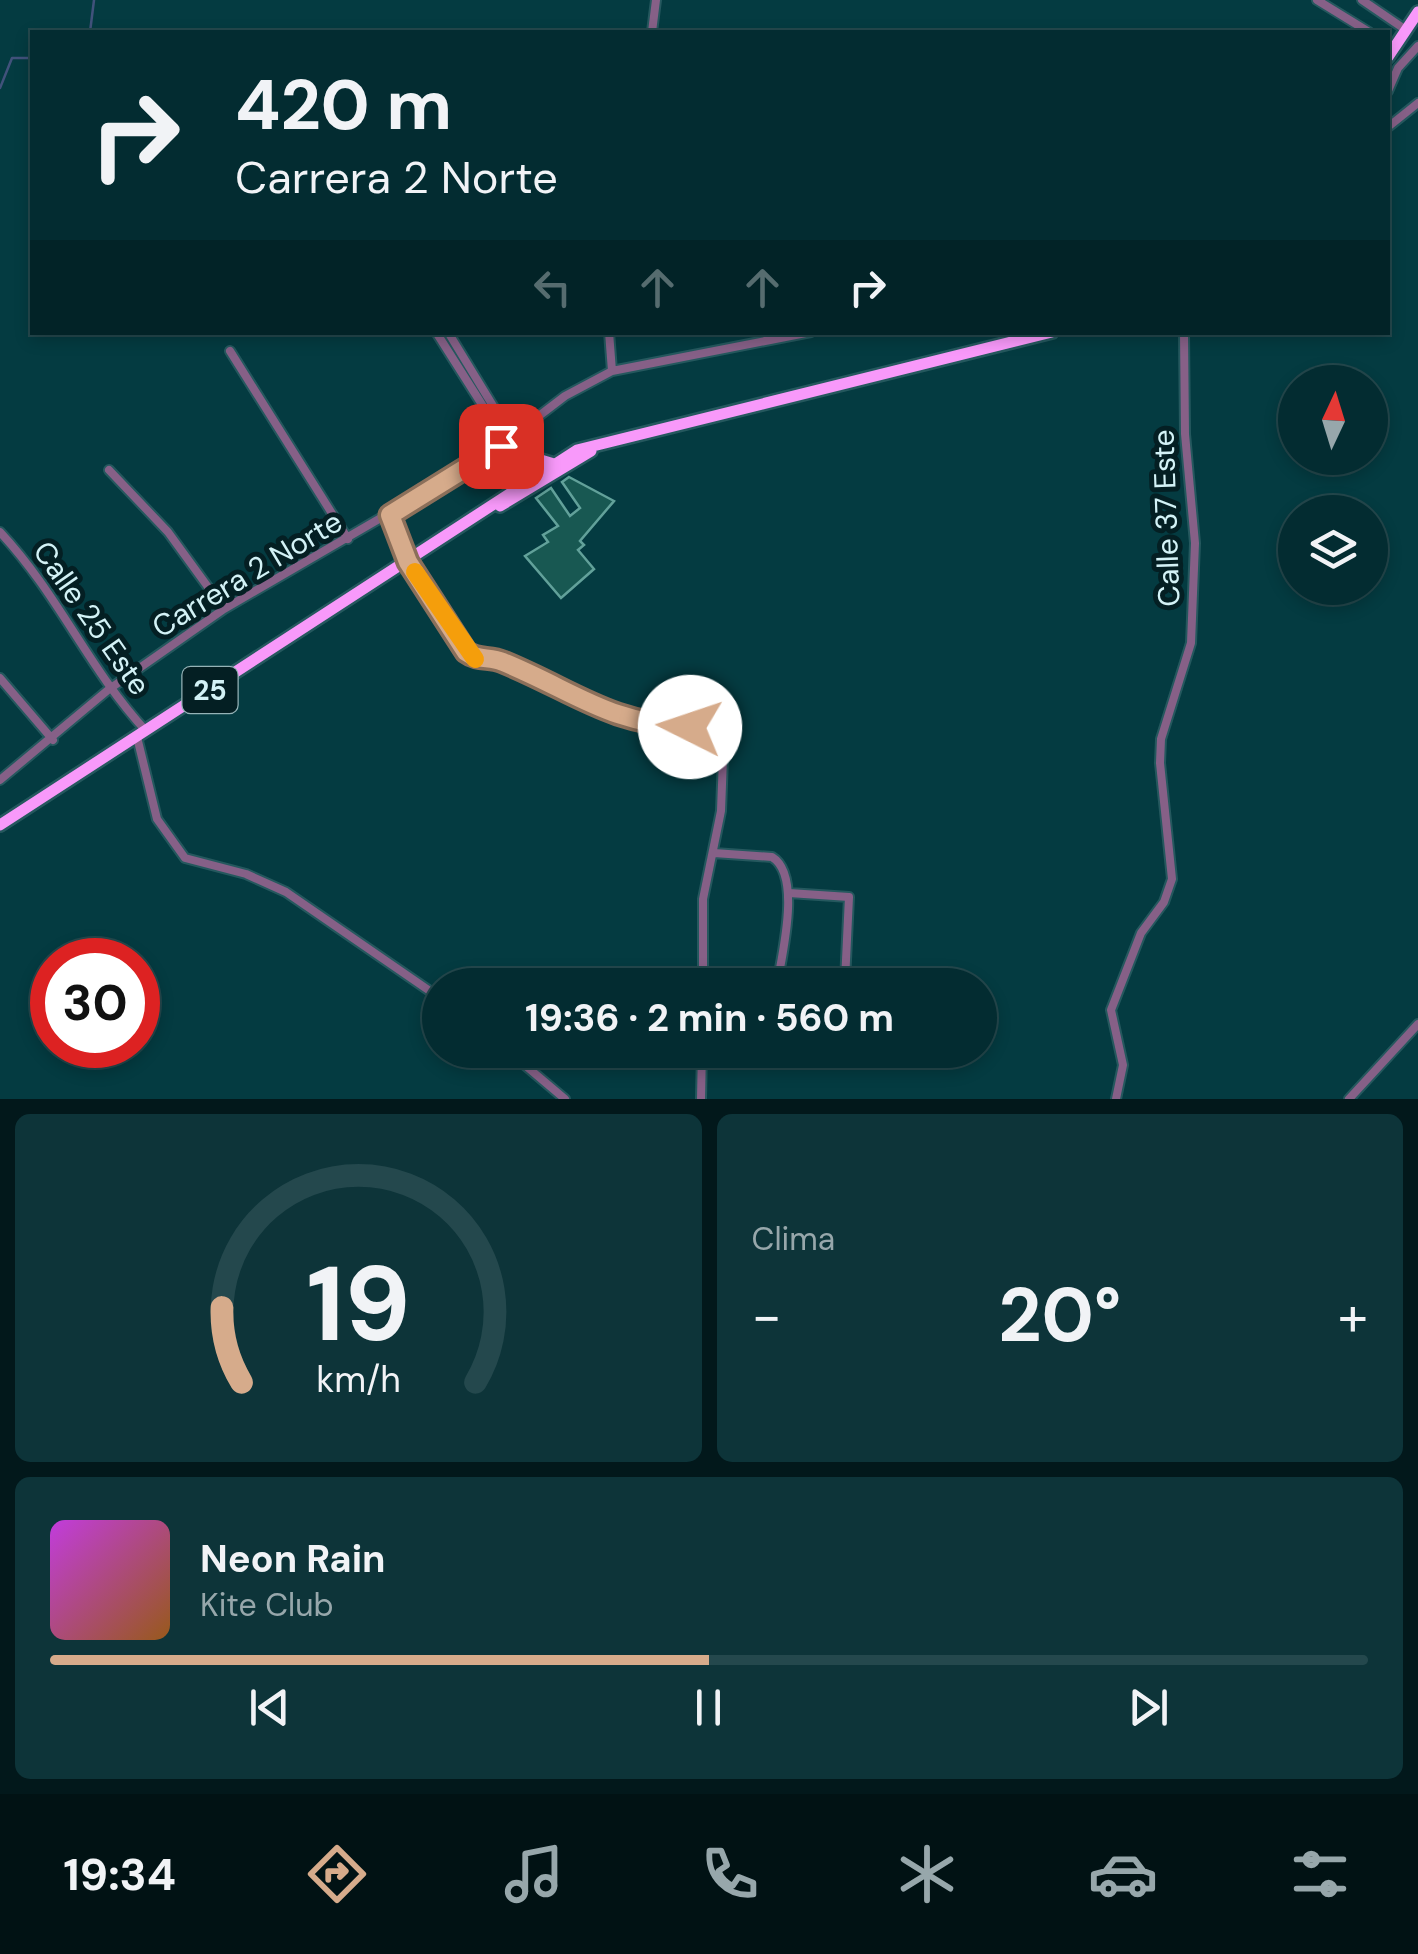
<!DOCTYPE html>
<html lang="es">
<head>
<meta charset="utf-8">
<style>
  body { margin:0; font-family:"DM Sans",sans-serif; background:#0d3439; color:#f1f3f6; height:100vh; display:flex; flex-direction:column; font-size:38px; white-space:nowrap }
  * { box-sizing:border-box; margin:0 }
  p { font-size:32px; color:#97a7ab }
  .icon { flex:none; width:55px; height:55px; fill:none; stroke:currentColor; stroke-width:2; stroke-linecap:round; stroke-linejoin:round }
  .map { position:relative; height:1099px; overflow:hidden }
  .sheet { display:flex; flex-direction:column; gap:15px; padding:15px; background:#02181b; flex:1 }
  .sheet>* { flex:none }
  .top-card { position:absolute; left:30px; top:30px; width:1360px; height:305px; border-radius:0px; box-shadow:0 5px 15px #0003,0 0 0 2px #24484d; background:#032c31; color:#f1f3f6; overflow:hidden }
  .needle { width:65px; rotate:4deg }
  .buttons { position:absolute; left:1278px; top:365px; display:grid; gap:20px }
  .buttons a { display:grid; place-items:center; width:110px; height:110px; border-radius:50%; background:#032c31; box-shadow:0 5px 15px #0003,0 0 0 2px #24484d; font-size:50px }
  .speed { position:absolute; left:30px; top:938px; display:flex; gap:20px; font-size:50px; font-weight:700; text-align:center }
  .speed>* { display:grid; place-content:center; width:130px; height:130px; border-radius:50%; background:#032c31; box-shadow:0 5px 15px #0003,0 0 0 2px #24484d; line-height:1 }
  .speed .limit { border:15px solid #d22; background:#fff; color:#111 }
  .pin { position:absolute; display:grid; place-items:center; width:85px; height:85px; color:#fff; margin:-42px; border-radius:20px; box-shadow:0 5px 15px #0006 }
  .me { position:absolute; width:110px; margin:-55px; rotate:274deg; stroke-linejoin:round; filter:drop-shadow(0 0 8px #0008) }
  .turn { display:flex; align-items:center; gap:35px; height:210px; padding:0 40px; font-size:45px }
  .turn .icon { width:130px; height:130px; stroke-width:2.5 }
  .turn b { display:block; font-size:70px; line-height:85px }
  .lanes { display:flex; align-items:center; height:95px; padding:0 40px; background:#0003; justify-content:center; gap:50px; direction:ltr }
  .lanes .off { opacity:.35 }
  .big { font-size:75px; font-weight:700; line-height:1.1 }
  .sheet .tile { flex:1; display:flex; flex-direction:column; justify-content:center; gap:15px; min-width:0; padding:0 35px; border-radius:15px; background:#0d3439 }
  .sheet .dial { align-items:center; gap:0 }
  .dial svg { height:260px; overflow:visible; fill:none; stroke:#24484d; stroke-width:7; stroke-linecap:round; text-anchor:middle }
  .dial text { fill:#f1f3f6; stroke:none }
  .song { display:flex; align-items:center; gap:30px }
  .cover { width:120px; height:120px; border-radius:15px; background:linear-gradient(135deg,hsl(290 70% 55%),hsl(30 70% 35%)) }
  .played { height:10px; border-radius:5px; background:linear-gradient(90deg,#d6ab8b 50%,#24484d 50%) }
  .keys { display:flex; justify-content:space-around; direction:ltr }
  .heat { display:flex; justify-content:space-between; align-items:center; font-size:55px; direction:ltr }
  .sheet .tiles { flex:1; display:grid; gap:15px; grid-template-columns:1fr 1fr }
  .tile:last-child { grid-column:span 2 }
  .trip { position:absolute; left:422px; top:968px; width:575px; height:100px; border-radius:50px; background:#032c31; box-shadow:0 5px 15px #0003,0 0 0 2px #24484d; font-weight:700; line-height:100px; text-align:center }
  .menu { display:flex; height:160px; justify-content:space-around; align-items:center; background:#011214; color:#97a7ab }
  .menu .icon { width:70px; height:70px }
  .menu .selected { color:#d6ab8b }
  .menu b { font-size:45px; color:#f1f3f6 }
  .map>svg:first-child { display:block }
</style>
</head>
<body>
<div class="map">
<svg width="1418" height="1099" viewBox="0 0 1418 1099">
  <rect width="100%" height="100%" fill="#043b41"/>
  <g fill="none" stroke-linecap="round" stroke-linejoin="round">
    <path stroke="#41527b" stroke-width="2.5" d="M90 32 94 0
      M0 88 12 58H32"/>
  </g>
  <path fill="#185852" stroke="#62a19a" stroke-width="2.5" d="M569 477 614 501 580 541 584 545 578 550 594 569 561 598 525 556 548 542 543 535 558 526 536 498 551 488 570 516 580 508 562 482Z"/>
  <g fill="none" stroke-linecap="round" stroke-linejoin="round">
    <defs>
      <path id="minor" d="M1317 0 1369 32
        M1362 0 1406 30
        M652 32 656 0
        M1388 91 1398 68 1418 46
        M1388 127 1418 103
        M436 332 531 482
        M448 332 537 478
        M609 332 612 371
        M230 351 348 539
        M109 470 168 532 224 609
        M389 515 408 561 475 658C532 660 585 707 640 723 666 731 697 723 724 731L721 811 703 899V985
        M0 532C59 595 88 668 146 731
        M0 678 53 740
        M137 737 157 819 185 858 246 874 286 892 440 998
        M0 780 108 690 224 609 484 458 565 396 612 371 811 332
        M714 853 772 857C802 875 782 954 777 985
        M789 893 849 897 845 981
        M507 1050 565 1099
        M767 1051V1050
        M701 1099 702 1050
        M1116 1099 1123 1065 1111 1010 1141 933 1164 902 1172 879 1160 763 1161 739 1191 643 1195 543 1185 434 1184 332
        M1349 1099 1418 1024"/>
      <path id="highway" d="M1388 57 1418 12
        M521 454 554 464
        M512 490 516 459
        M500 506 591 451
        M0 825 577 450 1052 332"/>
    </defs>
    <use href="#minor" stroke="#25585e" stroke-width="12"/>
    <use href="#highway" stroke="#25585e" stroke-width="16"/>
    <use href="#minor" stroke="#866087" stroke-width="8"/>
    <use href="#highway" stroke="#f899fa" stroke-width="11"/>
  </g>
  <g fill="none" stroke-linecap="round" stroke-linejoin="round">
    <defs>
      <path id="route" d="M501 446 390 515 408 562 466 652C478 661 490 656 503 662 574 691 609 724 690 727"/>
    </defs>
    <use href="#route" stroke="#8b6f5a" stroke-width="25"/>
    <use href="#route" stroke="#d6ab8b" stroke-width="18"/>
    <path stroke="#f59e0b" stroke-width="18" d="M415 572 475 659"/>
  </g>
  <g text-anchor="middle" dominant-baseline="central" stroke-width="10" stroke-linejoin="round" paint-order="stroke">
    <rect fill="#041f23" stroke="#95b3b7" stroke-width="2.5" x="182.5" y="667" width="55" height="46" rx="8"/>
    <g font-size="28" font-weight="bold" fill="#d3f2f6">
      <text x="210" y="690">25</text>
    </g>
    <g font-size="30" fill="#d3f2f6" stroke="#041f23">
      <text transform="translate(1166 518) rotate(-92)">Calle 37 Este</text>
      <text transform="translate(247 574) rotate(-31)">Carrera 2 Norte</text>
      <text transform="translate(92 618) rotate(55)">Calle 25 Este</text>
    </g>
  </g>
</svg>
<div class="buttons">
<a><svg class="needle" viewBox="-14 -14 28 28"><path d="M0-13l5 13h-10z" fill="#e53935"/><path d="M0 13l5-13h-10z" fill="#97a7ab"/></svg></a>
<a><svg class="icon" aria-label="layers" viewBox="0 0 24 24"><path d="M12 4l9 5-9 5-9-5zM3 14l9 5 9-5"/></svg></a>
</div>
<div class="speed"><div class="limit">30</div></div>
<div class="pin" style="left:501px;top:446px;background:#d93025"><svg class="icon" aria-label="arrive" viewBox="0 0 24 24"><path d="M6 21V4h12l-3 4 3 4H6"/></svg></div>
<svg class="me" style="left:690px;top:727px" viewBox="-20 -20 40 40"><circle r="19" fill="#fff"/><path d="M0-13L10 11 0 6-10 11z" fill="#d6ab8b"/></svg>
<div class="trip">19:36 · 2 min · 560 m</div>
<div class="top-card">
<div class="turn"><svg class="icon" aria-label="right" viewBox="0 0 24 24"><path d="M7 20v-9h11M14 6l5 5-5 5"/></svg><div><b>420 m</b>Carrera 2 Norte</div></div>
<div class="lanes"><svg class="icon off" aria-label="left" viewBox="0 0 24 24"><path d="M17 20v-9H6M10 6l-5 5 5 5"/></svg><svg class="icon off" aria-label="ahead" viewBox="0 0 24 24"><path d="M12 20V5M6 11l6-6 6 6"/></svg><svg class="icon off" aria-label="ahead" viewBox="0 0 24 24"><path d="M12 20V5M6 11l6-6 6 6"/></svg><svg class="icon" aria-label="right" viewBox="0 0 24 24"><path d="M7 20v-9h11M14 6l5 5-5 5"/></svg></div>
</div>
</div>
<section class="sheet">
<div class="tiles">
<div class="tile dial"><svg viewBox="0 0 100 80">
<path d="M14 69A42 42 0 1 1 86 69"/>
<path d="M14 69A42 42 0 0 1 8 46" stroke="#d6ab8b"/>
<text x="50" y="56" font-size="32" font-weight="700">19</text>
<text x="50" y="72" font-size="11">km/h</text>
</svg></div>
<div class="tile"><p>Clima</p>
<div class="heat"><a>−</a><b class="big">20°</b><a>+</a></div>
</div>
<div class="tile">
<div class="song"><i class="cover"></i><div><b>Neon Rain</b><p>Kite Club</p></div></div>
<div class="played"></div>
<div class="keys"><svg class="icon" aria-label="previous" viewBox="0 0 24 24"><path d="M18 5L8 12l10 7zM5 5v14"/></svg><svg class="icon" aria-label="pause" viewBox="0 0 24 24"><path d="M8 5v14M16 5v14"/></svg><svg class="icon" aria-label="next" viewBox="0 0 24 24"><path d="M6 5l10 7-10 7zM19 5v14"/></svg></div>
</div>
</div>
</section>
<nav class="menu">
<b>19:34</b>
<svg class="icon selected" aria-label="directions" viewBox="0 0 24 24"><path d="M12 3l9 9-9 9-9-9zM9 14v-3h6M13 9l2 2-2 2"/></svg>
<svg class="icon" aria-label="music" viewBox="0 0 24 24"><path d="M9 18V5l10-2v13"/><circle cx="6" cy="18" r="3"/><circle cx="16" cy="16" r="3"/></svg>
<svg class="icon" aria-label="phone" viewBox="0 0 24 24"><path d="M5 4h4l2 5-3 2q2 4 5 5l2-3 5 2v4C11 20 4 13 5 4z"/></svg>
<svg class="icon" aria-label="climate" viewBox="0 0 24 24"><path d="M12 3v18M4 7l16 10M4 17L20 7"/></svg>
<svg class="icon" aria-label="car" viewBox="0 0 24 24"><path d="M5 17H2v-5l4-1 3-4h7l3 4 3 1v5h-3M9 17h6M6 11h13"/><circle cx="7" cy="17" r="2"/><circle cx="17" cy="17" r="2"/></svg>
<svg class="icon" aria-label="filters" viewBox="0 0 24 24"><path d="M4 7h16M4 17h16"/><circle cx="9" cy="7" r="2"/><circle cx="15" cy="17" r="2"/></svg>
</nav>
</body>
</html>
